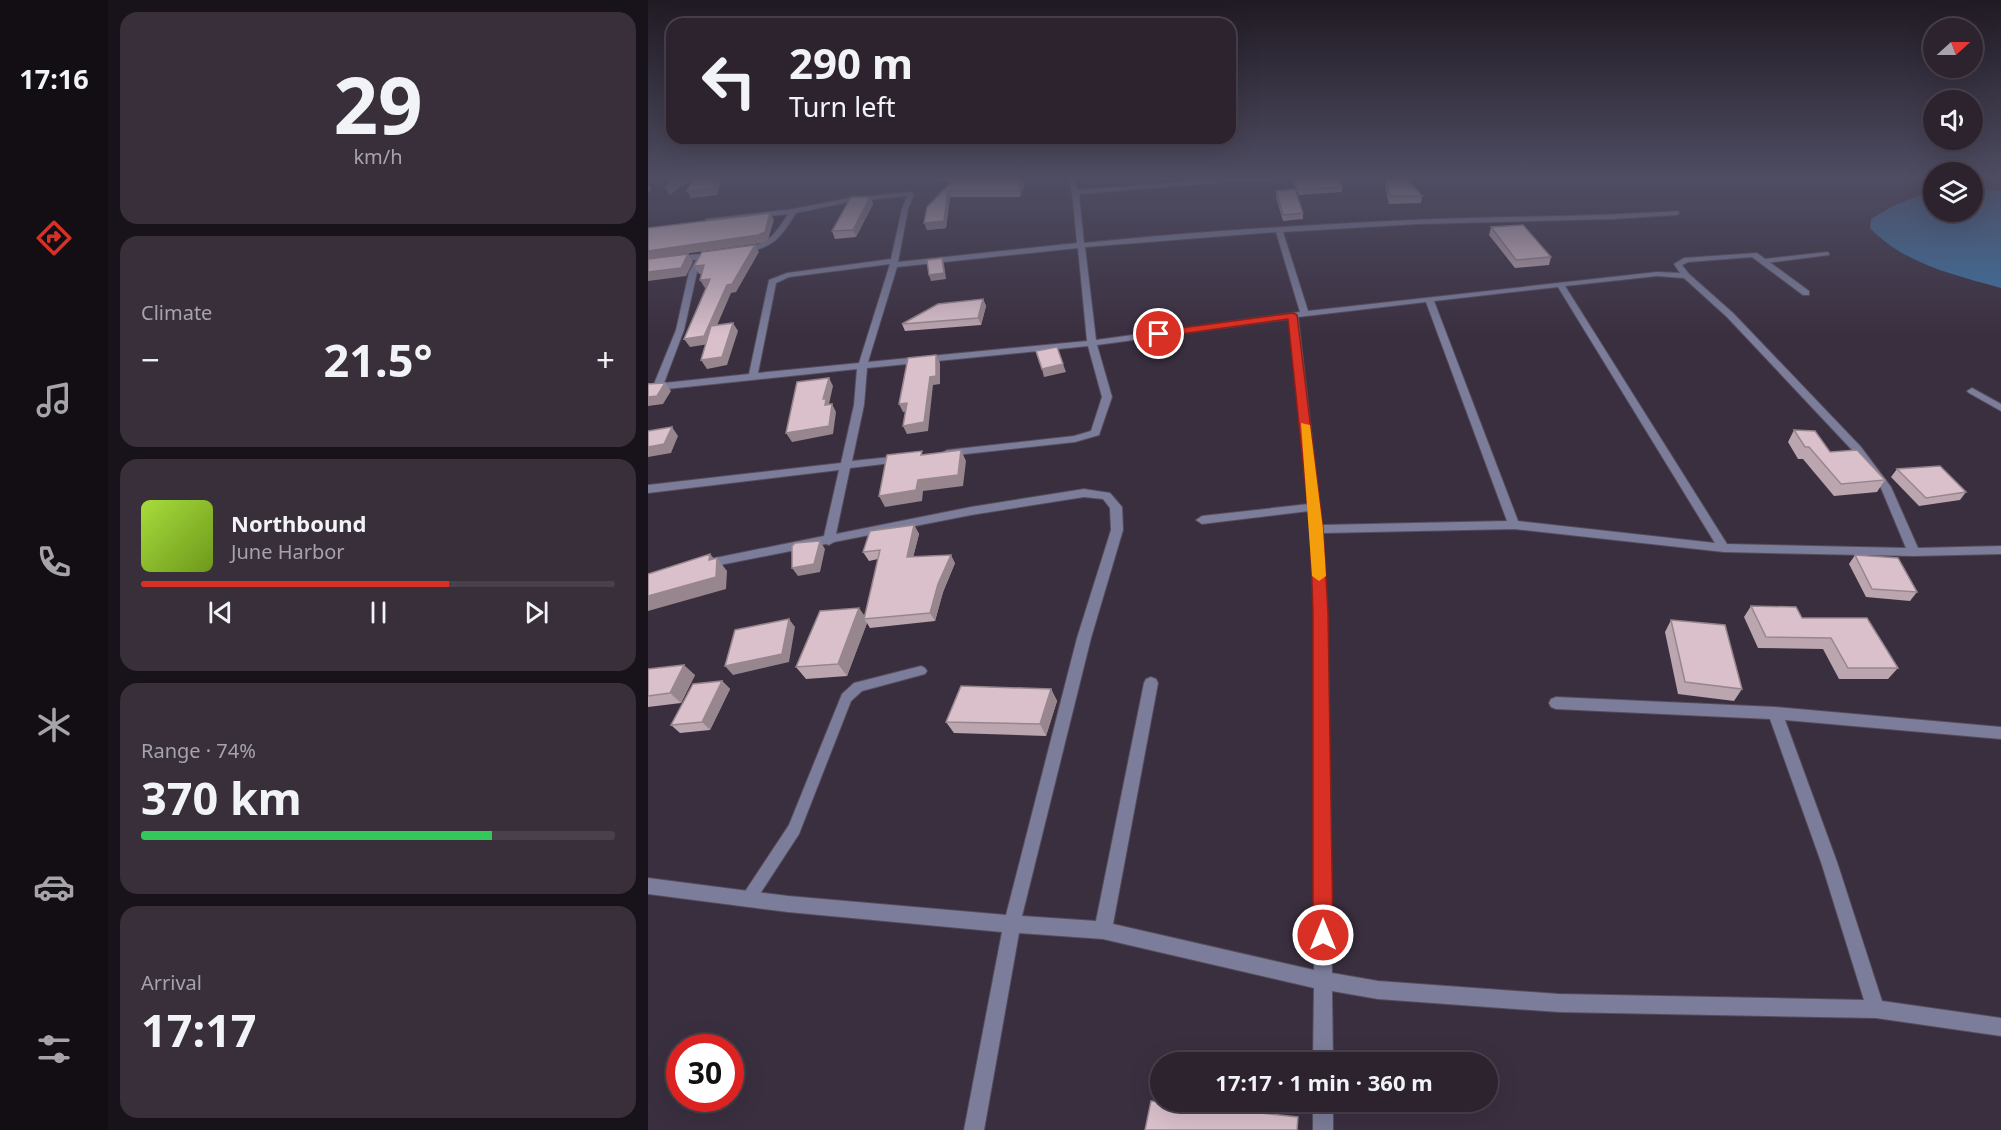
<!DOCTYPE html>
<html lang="en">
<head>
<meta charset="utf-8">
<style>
  body { margin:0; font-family:"Noto Sans",sans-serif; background:#382f3b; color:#f1f3f6; height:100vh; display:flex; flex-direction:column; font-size:22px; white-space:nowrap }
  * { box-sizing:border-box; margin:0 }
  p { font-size:20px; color:#a6a4aa }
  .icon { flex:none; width:33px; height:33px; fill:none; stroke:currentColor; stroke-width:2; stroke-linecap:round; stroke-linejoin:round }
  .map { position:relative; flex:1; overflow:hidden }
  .details { display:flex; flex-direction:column; gap:12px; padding:12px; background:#18131a; width:540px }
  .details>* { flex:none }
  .banner { position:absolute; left:18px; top:18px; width:570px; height:126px; border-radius:18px; box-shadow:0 6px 24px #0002,0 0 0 2px #48404b; background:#2c232f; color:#f1f3f6; overflow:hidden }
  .needle { width:39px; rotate:69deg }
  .buttons { position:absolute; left:1275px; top:18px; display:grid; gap:12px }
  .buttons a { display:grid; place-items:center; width:60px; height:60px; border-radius:50%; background:#2c232f; box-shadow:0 6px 24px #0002,0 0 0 2px #48404b; font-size:30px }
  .speed { position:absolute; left:18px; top:1034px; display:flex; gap:12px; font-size:30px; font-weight:700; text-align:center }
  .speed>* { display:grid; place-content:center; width:78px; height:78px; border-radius:50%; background:#2c232f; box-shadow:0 6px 24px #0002,0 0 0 2px #48404b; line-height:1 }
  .speed .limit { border:9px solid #d22; background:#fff; color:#111 }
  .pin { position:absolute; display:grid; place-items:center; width:51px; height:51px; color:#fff; margin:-26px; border:3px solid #fff; border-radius:50%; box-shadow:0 2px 6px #0007 }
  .me { position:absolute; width:66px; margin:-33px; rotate:0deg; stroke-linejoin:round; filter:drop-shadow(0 0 4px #0008) }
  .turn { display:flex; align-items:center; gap:21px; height:126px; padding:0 24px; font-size:27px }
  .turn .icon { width:78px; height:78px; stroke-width:2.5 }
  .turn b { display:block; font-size:42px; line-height:51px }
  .big { font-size:45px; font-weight:700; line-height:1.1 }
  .details .tile { flex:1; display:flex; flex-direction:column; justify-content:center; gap:9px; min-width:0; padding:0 21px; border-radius:18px; background:#382f3b }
  .details .dial { align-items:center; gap:0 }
  .dial b { font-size:78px; line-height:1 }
  .song { display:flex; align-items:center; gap:18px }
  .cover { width:72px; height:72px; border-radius:9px; background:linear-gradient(135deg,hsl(80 70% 55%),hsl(80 70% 35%)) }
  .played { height:6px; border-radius:3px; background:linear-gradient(90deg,#d93025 65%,#48404b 65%) }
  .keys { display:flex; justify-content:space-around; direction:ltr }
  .heat { display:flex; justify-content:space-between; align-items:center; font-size:33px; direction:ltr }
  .charge { height:9px; border-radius:4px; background:linear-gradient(90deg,#34c759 74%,#48404b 0) }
  .trip { position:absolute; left:502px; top:1052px; width:348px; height:60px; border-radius:30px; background:#2c232f; box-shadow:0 6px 24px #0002,0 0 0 2px #48404b; font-weight:700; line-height:60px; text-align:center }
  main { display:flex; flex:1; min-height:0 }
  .tabs { display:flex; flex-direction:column; width:108px; justify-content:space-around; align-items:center; background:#120e13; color:#a6a4aa }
  .tabs .icon { width:42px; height:42px }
  .tabs .selected { color:#d93025 }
  .tabs b { font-size:27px; color:#f1f3f6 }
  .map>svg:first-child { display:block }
</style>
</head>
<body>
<main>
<nav class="tabs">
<b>17:16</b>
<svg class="icon selected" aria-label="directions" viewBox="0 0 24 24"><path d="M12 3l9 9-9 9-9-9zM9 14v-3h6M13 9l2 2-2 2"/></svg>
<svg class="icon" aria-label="music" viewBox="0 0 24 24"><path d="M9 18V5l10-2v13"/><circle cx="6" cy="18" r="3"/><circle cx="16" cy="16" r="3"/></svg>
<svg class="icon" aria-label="phone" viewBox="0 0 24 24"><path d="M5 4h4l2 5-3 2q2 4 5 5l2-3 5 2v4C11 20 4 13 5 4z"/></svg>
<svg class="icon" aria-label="climate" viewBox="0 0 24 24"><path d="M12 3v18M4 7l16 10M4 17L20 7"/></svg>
<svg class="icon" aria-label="car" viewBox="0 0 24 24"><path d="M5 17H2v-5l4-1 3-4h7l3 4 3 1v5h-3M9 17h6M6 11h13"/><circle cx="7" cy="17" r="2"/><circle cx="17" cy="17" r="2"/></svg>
<svg class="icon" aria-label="filters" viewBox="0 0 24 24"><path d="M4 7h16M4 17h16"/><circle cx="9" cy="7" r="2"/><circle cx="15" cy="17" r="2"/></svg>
</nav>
<section class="details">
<div class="tile dial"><b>29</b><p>km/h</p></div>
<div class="tile"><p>Climate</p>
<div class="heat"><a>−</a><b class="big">21.5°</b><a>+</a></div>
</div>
<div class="tile">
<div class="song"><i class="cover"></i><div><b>Northbound</b><p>June Harbor</p></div></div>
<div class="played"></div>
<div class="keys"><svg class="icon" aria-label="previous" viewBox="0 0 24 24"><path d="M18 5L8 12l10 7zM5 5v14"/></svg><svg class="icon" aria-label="pause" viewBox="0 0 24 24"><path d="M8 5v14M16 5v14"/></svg><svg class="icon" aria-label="next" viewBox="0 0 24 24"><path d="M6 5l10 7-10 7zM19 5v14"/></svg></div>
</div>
<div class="tile"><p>Range · 74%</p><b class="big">370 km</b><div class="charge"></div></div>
<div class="tile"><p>Arrival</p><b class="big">17:17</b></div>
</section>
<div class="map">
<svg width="1353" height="1130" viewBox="0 0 1353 1130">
  <rect width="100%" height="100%" fill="#3a2f3f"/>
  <path fill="#3d74a5" d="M1325 190H1353V288C1307 275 1256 264 1222 228L1223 219C1243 207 1262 196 1285 194L1286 212H1324Z"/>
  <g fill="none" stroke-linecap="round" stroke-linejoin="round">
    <defs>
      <path id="lane" d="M1179 252 1181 253V255L1117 263 1114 261 1117 259Z
        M273 666 277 668 279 671 277 674 214 691 203 701 151 834 106 903 101 905 96 903 94 898 96 893 141 825 194 694 206 683Z"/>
      <path id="street" d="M420 177H426L430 190 568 179 677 177 568 183 431 194 436 243C553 231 670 224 787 219 868 216 948 217 1029 211L1032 213 1029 215 964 219 770 224 635 232 660 311 1009 272 1032 273 1026 264 1036 258 1109 253 1161 291V295H1155L1104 257 1040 262 1034 265 1041 274 1085 313 1213 447 1243 487 1270 548 1353 546V554L1266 556 1076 552 866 529 675 533 679 612 684 973 730 981 911 994 1216 1000 1173 862 1122 719 908 709 903 707 901 703 903 699 908 697 1127 707 1353 727V739L1137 720 1189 862 1234 1001 1353 1018V1036L1228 1018 911 1012 730 999 684 991 685 1062H665L666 988 455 939 371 933 336 1130H316L354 932 140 912 0 894V878L140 896 358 915 429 638 463 530 462 508 455 499 436 497 323 515 186 542 181 545 178 544 57 568 53 567 51 564 53 561 57 560 176 536 191 470 0 493V485L193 463 206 405 209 369 0 391V385L6 384 28 330 41 272 48 260 0 265V261C14 259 63 250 72 255L56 259 49 272 36 330 16 383 101 374 121 280 139 273 243 259 254 209 259 196 201 202 148 213C132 239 125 248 94 253H91V249C120 244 125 238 140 214L61 223H58V219L145 209 201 198 263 192 266 194 260 209 250 262 429 243 424 192ZM628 232 652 312 448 340 437 247ZM430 248 439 341 220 362 249 267ZM242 264 211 363 110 373 128 283 141 277ZM1009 276 1036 278 1079 317 1205 451 1233 488 1258 548 1079 544 917 286ZM910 287 1067 543 870 521 786 301ZM778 302 859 521 674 525 650 317ZM641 319 661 504 554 516 548 520 554 524 661 511 667 612 666 970 465 924 510 683 508 679 503 677 498 679 496 683 448 921 374 916 443 638 475 530 474 507 462 493 436 489 323 507 188 534 202 468 252 462 257 459 252 456 204 461 216 405 219 368 440 346 454 397 443 431 426 436 299 450 294 453 299 456 427 442 451 435 464 397 449 345Z
        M1324 388 1353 404V411L1321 393 1319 391Z
        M665 1101H685V1130H665Z"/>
    </defs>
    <use href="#lane" stroke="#564c5b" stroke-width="2"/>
    <use href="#street" stroke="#564c5b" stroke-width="2"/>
    <use href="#lane" fill="#7b7d9a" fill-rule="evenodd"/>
    <use href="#street" fill="#7b7d9a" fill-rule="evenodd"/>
  </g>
  <path fill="#bba5af" d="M285 177H375L377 182 372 197H302L298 228 279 230 304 182 286 181Z
    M644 177H690L694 187V192L651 195 644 181Z
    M737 179 774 196 773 203 741 204 737 186Z
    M628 191 655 213V219L635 221 628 197Z
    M222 197 225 204 208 237 187 239 184 231Z
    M843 227 903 257 901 265 867 268 841 235Z
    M335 299 338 306 333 325 257 331 254 324Z
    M1146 430 1182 452 1237 480 1229 492 1186 496 1155 459H1150L1140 442Z
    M1249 469 1318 492 1312 500 1271 506 1243 477Z
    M266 525 271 534 265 557 307 563 295 592 287 621 222 628 219 623 199 676 158 679 148 667 217 617 230 559 221 561 215 552Z
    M1207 555 1269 592 1262 601 1218 597 1201 564Z
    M1103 606 1154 618 1250 668 1240 679H1191L1175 649 1110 648 1096 617Z
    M1023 620 1094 689 1086 701 1030 694 1017 632Z
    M0 669 47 675 33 703 0 707Z
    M74 681 82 689 62 730 32 733 23 725Z
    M403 689 409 701 398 736 306 733 298 722Z"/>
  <path fill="#98868e" d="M33 177H45L22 195 18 189Z
    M69 177H75L69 195 43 198 39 191Z
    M374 177 377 182 372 197 371 191Z
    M0 183 3 188 0 194Z
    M300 191 302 197 298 228 279 230 276 223Z
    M222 197 225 204 208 237 205 230Z
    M122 213 126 220 120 240 114 243 0 259V251Z
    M107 245 111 252 88 292 83 293 61 344 42 347 36 339 79 285Z
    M40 254 45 262 38 276 0 281V272Z
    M294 258 296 264 298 279 283 281 281 275Z
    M56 265 61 273 51 274 46 266Z
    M62 279 67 286 57 288 52 280Z
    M335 299 338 306 333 325 330 318Z
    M85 323 90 331 79 365 59 369 53 360Z
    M288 355 292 363V384L285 385 280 431 259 434 255 426 282 377Z
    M415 364 418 372 396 377 394 369Z
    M181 378 185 386 181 404 177 405 175 399Z
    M17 383 23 391 15 404 0 406V397Z
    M259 403 262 411 255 412 251 404Z
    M184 404 188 412 185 434 144 442 138 433Z
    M24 427 30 436 23 453 0 457V447Z
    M313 450 318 461 315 486 275 491 274 501 237 507 231 496 270 480Z
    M266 525 271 534 263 566 259 557Z
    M172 541 177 549 172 572 150 576 144 568Z
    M62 554 69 562V558L79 571 78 589 0 611V596L61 560Z
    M303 555 307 563 295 592 287 621 282 613 290 584Z
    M211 608 219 619H216L219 623 199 676 190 664Z
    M141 619 147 627 141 662 85 675 77 666Z
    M36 665 47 675 33 703 22 693Z
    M74 681 82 689 62 730 54 722Z
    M403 689 409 701 398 736 392 724Z"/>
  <path fill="#d9c0cb" stroke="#98868e" stroke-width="1.5" d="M25 177H33L18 189Z
    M45 177H69L65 188 39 191Z
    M308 177H374L371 191H300L296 221 276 223 279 207Z
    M645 177H690L694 187 651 190Z
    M752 177H757L774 196H742L737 179Z
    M647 189 655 213 635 215 628 191Z
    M203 197H222L205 230 184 231Z
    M122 213 117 232 110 235 0 251V228Z
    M875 225 903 257 868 260 843 227Z
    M107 245 84 284 79 285 56 336 36 339 62 279 52 280 56 265 46 266 54 252Z
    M40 254 33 268 0 272V259Z
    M294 258 296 273 281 275 279 260Z
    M335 299 330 318 254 324 290 304Z
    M85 323 74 357 53 360 63 326Z
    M409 347 415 364 394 369 388 351Z
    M288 355V376L282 377 276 422 255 426 259 403 251 404 260 358Z
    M181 378 175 399H178L177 405 184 404 181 426 138 433 149 382Z
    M17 383 9 396 0 397V384Z
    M24 427 16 444 0 447V431Z
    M1146 430 1167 431 1182 452 1209 450 1237 480 1193 484 1161 447H1157Z
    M313 450 310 475 270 480 268 490 231 496 239 455 274 451 273 455Z
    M1292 466 1318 492 1278 498 1249 469Z
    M266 525 259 557 303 555 290 584 282 613 216 619 232 550 215 552 222 531Z
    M172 541 166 564 144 568V546L147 543Z
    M62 554 61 560 69 558 68 577 0 596V574Z
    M1207 555 1250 558 1269 592 1224 589Z
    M1103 606 1148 607 1154 618H1219L1250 668H1200L1183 638 1118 637Z
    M211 608 190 664 148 667 172 611Z
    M141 619 134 654 77 666 87 630Z
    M1023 620 1077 625 1094 689 1037 682Z
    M36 665 22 693 0 696V669Z
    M74 681 54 722 23 725 45 684Z
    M313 686 403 689 392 724 298 722Z
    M503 1101 650 1117 649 1130H497Z"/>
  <linearGradient id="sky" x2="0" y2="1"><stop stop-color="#201a23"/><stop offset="0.53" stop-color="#4f4d63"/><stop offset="1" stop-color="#4f4d63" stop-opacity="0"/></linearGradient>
  <rect width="1353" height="336" fill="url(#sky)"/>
  <path fill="#d93025" stroke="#8d1f18" stroke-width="1.5" d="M645 313 649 315 675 529 680 612 685 935 682 942 675 944 668 942 665 935V612L662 529 640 319 511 337 506 334 511 331Z"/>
  <path fill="#f59e0b" d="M653 423 662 425 675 529 678 576 671 581 664 576Z"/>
</svg>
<div class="buttons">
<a><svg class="needle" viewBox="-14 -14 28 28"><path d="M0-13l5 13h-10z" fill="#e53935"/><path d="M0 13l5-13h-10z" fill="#a6a4aa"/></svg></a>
<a><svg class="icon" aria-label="sound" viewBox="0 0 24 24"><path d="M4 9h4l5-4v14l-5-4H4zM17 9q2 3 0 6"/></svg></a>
<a><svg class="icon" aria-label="layers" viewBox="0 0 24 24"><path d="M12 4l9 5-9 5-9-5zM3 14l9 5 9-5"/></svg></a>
</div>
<div class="speed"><div class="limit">30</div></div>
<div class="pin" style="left:511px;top:334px;background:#d93025"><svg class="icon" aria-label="arrive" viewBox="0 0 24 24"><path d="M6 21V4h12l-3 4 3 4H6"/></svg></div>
<svg class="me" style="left:675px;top:935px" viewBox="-20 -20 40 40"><circle r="17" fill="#d93025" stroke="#fff" stroke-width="3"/><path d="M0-11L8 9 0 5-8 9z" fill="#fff"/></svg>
<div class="trip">17:17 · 1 min · 360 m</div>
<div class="banner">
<div class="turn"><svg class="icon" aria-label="left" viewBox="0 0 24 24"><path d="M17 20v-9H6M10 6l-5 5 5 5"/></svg><div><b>290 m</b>Turn left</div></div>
</div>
</div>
</main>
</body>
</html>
